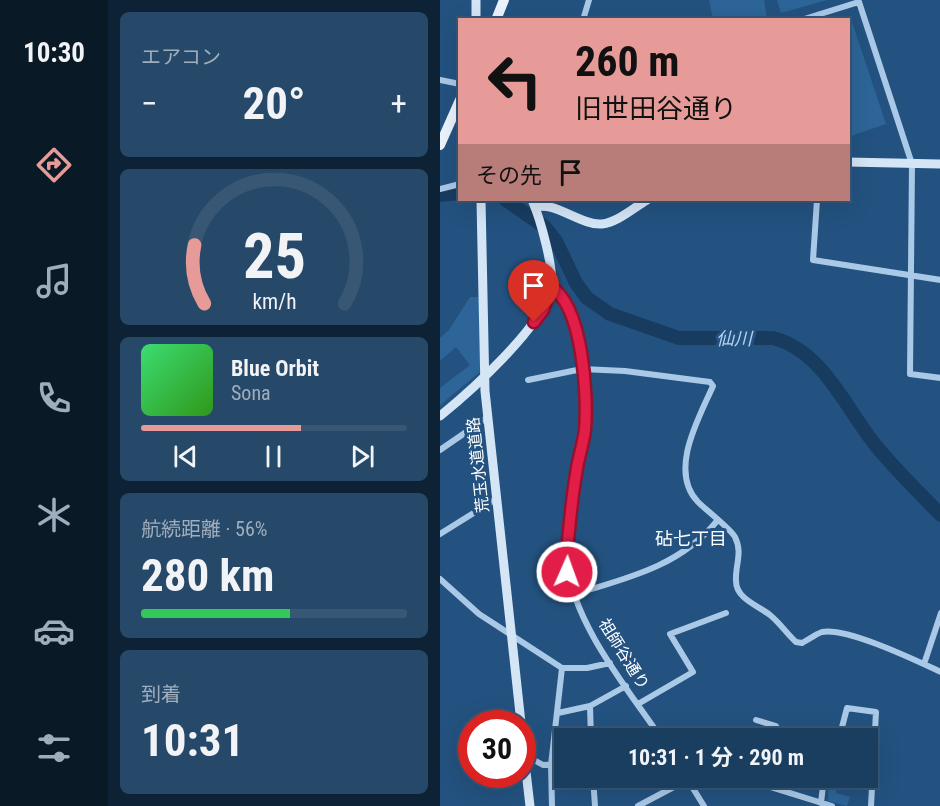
<!DOCTYPE html>
<html lang="ja">
<head>
<meta charset="utf-8">
<style>
  body { margin:0; font-family:"Roboto Condensed","Noto Sans JP",sans-serif; background:#274969; color:#f1f3f6; height:100vh; display:flex; flex-direction:column; font-size:22px; white-space:nowrap }
  * { box-sizing:border-box; margin:0 }
  p { font-size:20px; color:#9faebd }
  .icon { flex:none; width:33px; height:33px; fill:none; stroke:currentColor; stroke-width:2; stroke-linecap:round; stroke-linejoin:round }
  .map { position:relative; flex:1; overflow:hidden }
  .sheet { display:flex; flex-direction:column; gap:12px; padding:12px; background:#0e2235; width:332px }
  .sheet>* { flex:none }
  .top-card { position:absolute; left:18px; top:18px; width:392px; height:183px; border-radius:0px; box-shadow:0 6px 24px #0002,0 0 0 2px #385775; background:#e69b98; color:#111; overflow:hidden }
  .speed { position:absolute; left:18px; top:710px; display:flex; gap:12px; font-size:30px; font-weight:700; text-align:center }
  .speed>* { display:grid; place-content:center; width:78px; height:78px; border-radius:50%; background:#1a3e60; box-shadow:0 6px 24px #0002,0 0 0 2px #385775; line-height:1 }
  .speed .limit { border:9px solid #d22; background:#fff; color:#111 }
  .pin { position:absolute; display:grid; place-items:center; width:51px; height:51px; color:#fff; margin:-62px -26px; border-radius:50% 50% 50% 0; rotate:-45deg; box-shadow:0 0 6px #0007 }
  .pin .icon { rotate:45deg }
  .me { position:absolute; width:66px; margin:-33px; rotate:2deg; stroke-linejoin:round; filter:drop-shadow(0 0 4px #0008) }
  .turn { display:flex; align-items:center; gap:21px; height:126px; padding:0 18px; font-size:27px }
  .turn .icon { width:78px; height:78px; stroke-width:2.5 }
  .turn b { display:block; font-size:42px; line-height:51px }
  .then { display:flex; align-items:center; height:57px; padding:0 18px; background:#0003; gap:12px; font-size:22px }
  .big { font-size:45px; font-weight:700; line-height:1.1 }
  .sheet .widget { flex:1; display:flex; flex-direction:column; justify-content:center; gap:9px; min-width:0; padding:0 21px; border-radius:9px; background:#274969 }
  .sheet .dial { align-items:center; gap:0 }
  .dial svg { height:156px; overflow:visible; fill:none; stroke:#385775; stroke-width:7; stroke-linecap:round; text-anchor:middle }
  .dial text { fill:#f1f3f6; stroke:none }
  .song { display:flex; align-items:center; gap:18px }
  .cover { width:72px; height:72px; border-radius:9px; background:linear-gradient(135deg,hsl(140 70% 55%),hsl(110 70% 35%)) }
  .played { height:6px; border-radius:3px; background:linear-gradient(90deg,#e69b98 60%,#385775 60%) }
  .keys { display:flex; justify-content:space-around; direction:ltr }
  .heat { display:flex; justify-content:space-between; align-items:center; font-size:33px; direction:ltr }
  .charge { height:9px; border-radius:4px; background:linear-gradient(90deg,#34c759 56%,#385775 0) }
  .trip { position:absolute; left:114px; top:728px; width:324px; height:60px; border-radius:0px; background:#1a3e60; box-shadow:0 6px 24px #0002,0 0 0 2px #385775; font-weight:700; line-height:60px; text-align:center }
  main { display:flex; flex:1; min-height:0 }
  .dock { display:flex; flex-direction:column; width:108px; justify-content:space-around; align-items:center; background:#0a1926; color:#9faebd }
  .dock .icon { width:42px; height:42px }
  .dock .current { color:#e69b98 }
  .dock b { font-size:27px; color:#f1f3f6 }
  .map>svg:first-child { display:block }
</style>
</head>
<body>
<main>
<nav class="dock">
<b>10:30</b>
<svg class="icon current" aria-label="directions" viewBox="0 0 24 24"><path d="M12 3l9 9-9 9-9-9zM9 14v-3h6M13 9l2 2-2 2"/></svg>
<svg class="icon" aria-label="music" viewBox="0 0 24 24"><path d="M9 18V5l10-2v13"/><circle cx="6" cy="18" r="3"/><circle cx="16" cy="16" r="3"/></svg>
<svg class="icon" aria-label="phone" viewBox="0 0 24 24"><path d="M5 4h4l2 5-3 2q2 4 5 5l2-3 5 2v4C11 20 4 13 5 4z"/></svg>
<svg class="icon" aria-label="climate" viewBox="0 0 24 24"><path d="M12 3v18M4 7l16 10M4 17L20 7"/></svg>
<svg class="icon" aria-label="car" viewBox="0 0 24 24"><path d="M5 17H2v-5l4-1 3-4h7l3 4 3 1v5h-3M9 17h6M6 11h13"/><circle cx="7" cy="17" r="2"/><circle cx="17" cy="17" r="2"/></svg>
<svg class="icon" aria-label="filters" viewBox="0 0 24 24"><path d="M4 7h16M4 17h16"/><circle cx="9" cy="7" r="2"/><circle cx="15" cy="17" r="2"/></svg>
</nav>
<section class="sheet">
<div class="widget"><p>エアコン</p>
<div class="heat"><a>−</a><b class="big">20°</b><a>+</a></div>
</div>
<div class="widget dial"><svg viewBox="0 0 100 80">
<path d="M14 69A42 42 0 1 1 86 69"/>
<path d="M14 69A42 42 0 0 1 9 39" stroke="#e69b98"/>
<text x="50" y="56" font-size="32" font-weight="700">25</text>
<text x="50" y="72" font-size="11">km/h</text>
</svg></div>
<div class="widget">
<div class="song"><i class="cover"></i><div><b>Blue Orbit</b><p>Sona</p></div></div>
<div class="played"></div>
<div class="keys"><svg class="icon" aria-label="previous" viewBox="0 0 24 24"><path d="M18 5L8 12l10 7zM5 5v14"/></svg><svg class="icon" aria-label="pause" viewBox="0 0 24 24"><path d="M8 5v14M16 5v14"/></svg><svg class="icon" aria-label="next" viewBox="0 0 24 24"><path d="M6 5l10 7-10 7zM19 5v14"/></svg></div>
</div>
<div class="widget"><p>航続距離 · 56%</p><b class="big">280 km</b><div class="charge"></div></div>
<div class="widget"><p>到着</p><b class="big">10:31</b></div>
</section>
<div class="map">
<svg width="501" height="806" viewBox="0 0 501 806">
  <rect width="100%" height="100%" fill="#235280"/>
  <path fill="#2d6598" d="M269 0H324L327 19H273Z
    M337 0H387L341 13Z
    M410 16 446 124 408 137V20L400 19Z
    M30 297H39L40 372 0 405V388L30 365 16 347 0 361V338L9 330Z
    M389 777H397L396 793 410 797 407 806 388 801Z"/>
  <g fill="none" stroke-linecap="round" stroke-linejoin="round">
    <path stroke="#183c60" stroke-width="14" d="M0 195 20 193
      M66 200 105 227 116 241 136 283 147 298 170 314 239 338H333C384 351 406 410 437 447 457 471 479 493 501 515"/>
    <path stroke="#aac9e7" stroke-width="6" d="M143 20 149 0
      M361 20 419 2 472 164 470 374 501 378
      M0 80 20 84
      M0 189 20 184
      M377 200 373 260 501 280
      M111 287 130 309 134 319 142 369 145 429 136 475 126 561C135 626 185 685 221 738
      M88 380 142 369 185 371 270 382 273 386C259 418 228 471 258 502 266 510 291 529 295 537 303 553 295 565 296 581 296 599 319 606 330 615 340 623 347 634 356 642L362 643C368 640 376 634 382 632 407 627 477 661 501 672
      M0 450 48 417
      M0 534 56 499
      M0 579 39 614 122 668H147L170 663
      M135 594C188 578 240 566 277 521
      M484 664 501 613
      M198 704 253 672 230 634 286 613
      M150 706 151 738
      M118 713 150 706 186 686
      M316 720 336 726 340 738
      M389 738 401 731 407 708 436 712 431 806
      M85 755 103 765 124 764
      M153 777 155 806
      M246 777 264 806
      M298 777 392 806
      M342 790 343 777
      M381 803 384 777
      M112 806 111 765 122 668
      M198 806 247 780"/>
    <path stroke="#d4e5f6" stroke-width="9" d="M36 20V0
      M408 162 501 164
      M41 200 45 391 81 723
      M95 208C112 199 141 226 162 224 178 222 193 208 207 200
      M0 416C31 391 102 327 111 289 115 270 100 218 92 200
      M82 737 90 806"/>
    <path stroke="#ebf3fd" stroke-width="10" d="M56 20 64 0
      M0 145 20 100"/>
  </g>
  <g fill="none" stroke-linecap="round" stroke-linejoin="round">
    <defs>
      <path id="route" d="M94 322 103 310 111 287C143 306 148 396 145 430 143 445 138 459 136 474 131 503 129 532 126 561L127 572"/>
    </defs>
    <use href="#route" stroke="#92132f" stroke-width="15"/>
    <use href="#route" stroke="#e11d48" stroke-width="10"/>
  </g>
  <g text-anchor="middle" dominant-baseline="central" stroke-width="6" stroke-linejoin="round" paint-order="stroke">
    <g font-size="16" fill="#fff" stroke="#235280">
      <text transform="translate(38 465) rotate(-96)">荒玉水道道路</text>
      <text transform="translate(184 654) rotate(58)">祖師谷通り</text>
    </g>
    <g font-size="18" font-style="italic" fill="#b5d3ef" stroke="#235280">
      <text x="294" y="338">仙川</text>
    </g>
    <g font-size="18" fill="#fff" stroke="#235280">
      <text x="251" y="538">砧七丁目</text>
    </g>
  </g>
</svg>
<div class="speed"><div class="limit">30</div></div>
<div class="pin" style="left:94px;top:322px;background:#d93025"><svg class="icon" aria-label="arrive" viewBox="0 0 24 24"><path d="M6 21V4h12l-3 4 3 4H6"/></svg></div>
<svg class="me" style="left:127px;top:572px" viewBox="-20 -20 40 40"><circle r="17" fill="#e11d48" stroke="#fff" stroke-width="3"/><path d="M0-11L8 9 0 5-8 9z" fill="#fff"/></svg>
<div class="trip">10:31 · 1 分 · 290 m</div>
<div class="top-card">
<div class="turn"><svg class="icon" aria-label="left" viewBox="0 0 24 24"><path d="M17 20v-9H6M10 6l-5 5 5 5"/></svg><div><b>260 m</b>旧世田谷通り</div></div>
<div class="then">その先<svg class="icon" aria-label="arrive" viewBox="0 0 24 24"><path d="M6 21V4h12l-3 4 3 4H6"/></svg></div>
</div>
</div>
</main>
</body>
</html>
